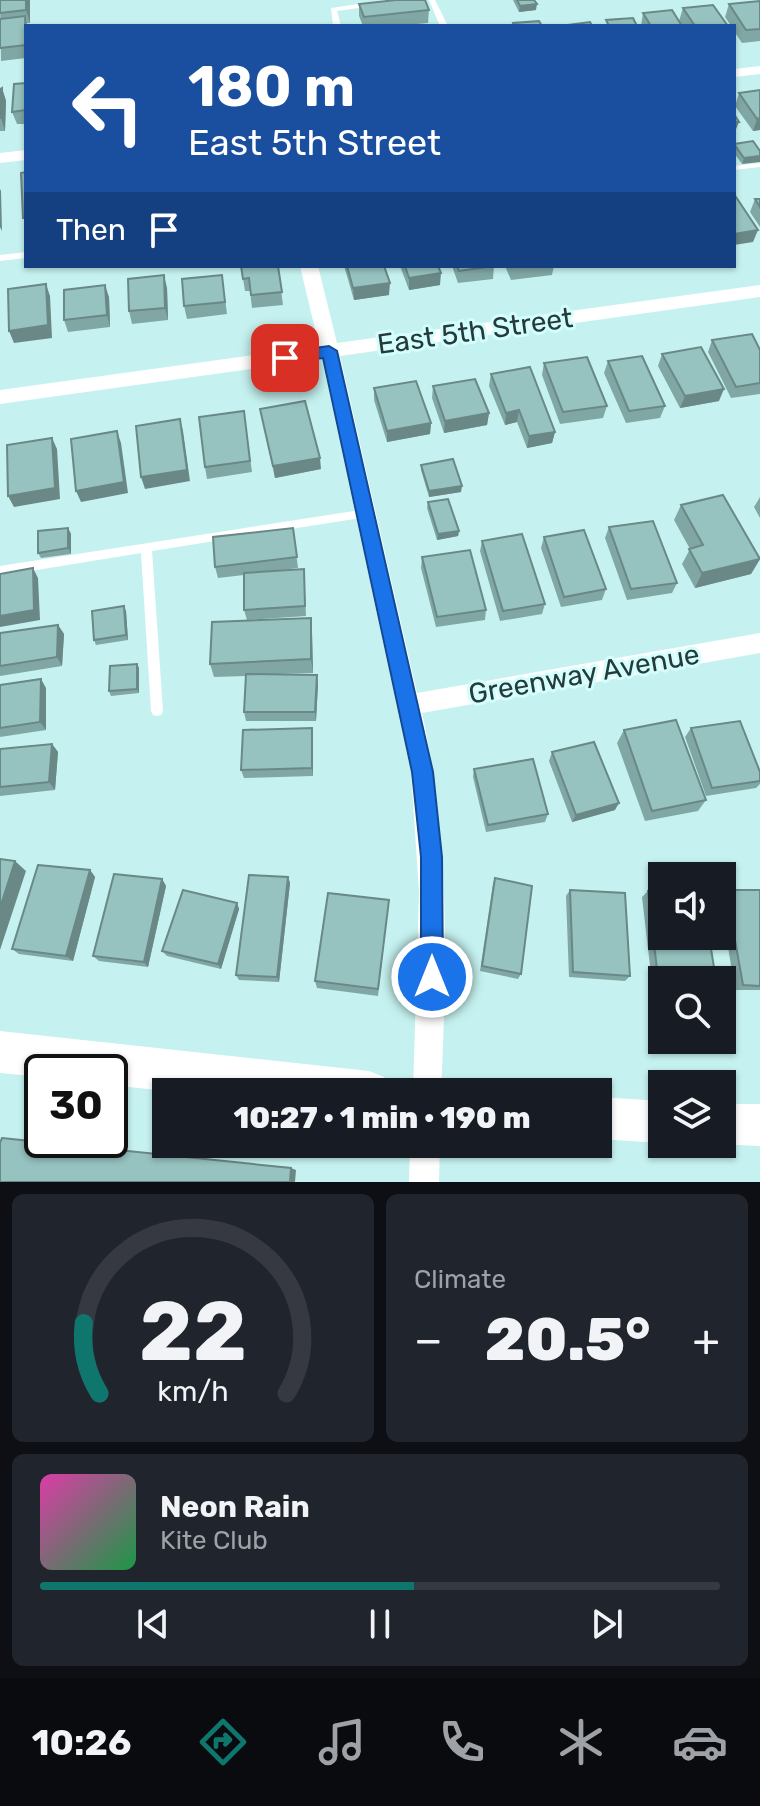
<!DOCTYPE html>
<html lang="en">
<head>
<meta charset="utf-8">
<style>
  body { margin:0; font-family:Rubik,sans-serif; background:#20242c; color:#f1f3f6; height:100vh; display:flex; flex-direction:column; font-size:30px; white-space:nowrap }
  * { box-sizing:border-box; margin:0 }
  p { font-size:26px; color:#9ea1a6 }
  .icon { flex:none; width:44px; height:44px; fill:none; stroke:currentColor; stroke-width:2; stroke-linecap:round; stroke-linejoin:round }
  .map { position:relative; height:1182px; overflow:hidden }
  .sheet { display:flex; flex-direction:column; gap:12px; padding:12px; background:#0d0f14; flex:1 }
  .sheet>* { flex:none }
  .top-card { position:absolute; left:24px; top:24px; width:712px; height:244px; border-radius:0px; box-shadow:0 2px 6px #0004; background:#1a4fa0; color:#fff; overflow:hidden }
  .tools { position:absolute; left:648px; top:862px; display:grid; gap:16px }
  .tools a { display:grid; place-items:center; width:88px; height:88px; border-radius:0px; background:#171b24; box-shadow:0 2px 6px #0004; font-size:40px }
  .speed { position:absolute; left:24px; top:1054px; display:flex; gap:16px; font-size:40px; font-weight:700; text-align:center }
  .speed>* { display:grid; place-content:center; width:104px; height:104px; border-radius:50%; background:#171b24; box-shadow:0 2px 6px #0004; line-height:1 }
  .speed .limit { border:4px solid #111; border-radius:12px; background:#fff; color:#111 }
  .pin { position:absolute; display:grid; place-items:center; width:68px; height:68px; color:#fff; margin:-34px; border-radius:16px; box-shadow:0 4px 12px #0006 }
  .me { position:absolute; width:88px; margin:-44px; rotate:0deg; stroke-linejoin:round; filter:drop-shadow(0 0 6px #0008) }
  .turn { display:flex; align-items:center; gap:28px; height:168px; padding:0 32px; font-size:36px }
  .turn .icon { width:104px; height:104px; stroke-width:2.5 }
  .turn b { display:block; font-size:56px; line-height:68px }
  .then { display:flex; align-items:center; height:76px; padding:0 32px; background:#0003; gap:16px; font-size:30px }
  .big { font-size:60px; font-weight:800; line-height:1.1 }
  .sheet .tile { flex:1; display:flex; flex-direction:column; justify-content:center; gap:12px; min-width:0; padding:0 28px; border-radius:12px; background:#20242c }
  .sheet .dial { align-items:center; gap:0 }
  .dial svg { height:208px; overflow:visible; fill:none; stroke:#363941; stroke-width:7; stroke-linecap:round; text-anchor:middle }
  .dial text { fill:#f1f3f6; stroke:none }
  .song { display:flex; align-items:center; gap:24px }
  .cover { width:96px; height:96px; border-radius:12px; background:linear-gradient(135deg,hsl(320 70% 55%),hsl(140 70% 35%)) }
  .played { height:8px; border-radius:4px; background:linear-gradient(90deg,#0f766e 55%,#363941 55%) }
  .keys { display:flex; justify-content:space-around; direction:ltr }
  .heat { display:flex; justify-content:space-between; align-items:center; font-size:44px; direction:ltr }
  .sheet .tiles { flex:1; display:grid; gap:12px; grid-template-columns:1fr 1fr }
  .tile:last-child { grid-column:span 2 }
  .trip { position:absolute; left:152px; top:1078px; width:460px; height:80px; border-radius:0px; background:#171b24; box-shadow:0 2px 6px #0004; font-weight:800; line-height:80px; text-align:center }
  .tabs { display:flex; height:128px; justify-content:space-around; align-items:center; background:#090b0e; color:#9ea1a6 }
  .tabs .icon { width:56px; height:56px }
  .tabs .active { color:#0f766e }
  .tabs b { font-size:36px; color:#f1f3f6 }
  .map>svg:first-child { display:block }
</style>
</head>
<body>
<div class="map">
<svg width="760" height="1182" viewBox="0 0 760 1182">
  <rect width="100%" height="100%" fill="#c5f2f0"/>
  <g fill="none" stroke-linecap="round" stroke-linejoin="round">
    <path fill="#fff" fill-rule="evenodd" d="M385 0H404L401 2 337 11 341 26H333L331 8Z
      M429 0H435L448 26H440Z
      M760 163V167L734 170V166Z
      M26 252V258L0 261V255Z
      M367 509 372 513 367 517 152 551 163 711 161 715 157 716 153 715 151 711 141 553 0 576V566Z"/>
    <path fill="#fff" fill-rule="evenodd" d="M760 66V74L734 77V69Z
      M26 150V160L0 163V153Z
      M300 266H318L337 343 760 285V297L340 356 417 693 760 633V653L422 713C450 838 447 964 441 1092H413L419 892 411 772 322 359 0 404V390L319 346Z
      M410 1144H440L439 1182H409Z"/>
    <path fill="#fff" fill-rule="evenodd" d="M0 1031 369 1071 384 1077 390 1092H176L110 1085V1072H42V1077L0 1073Z
      M598 1097 662 1101V1143L598 1139Z
      M722 1104H760V1146L716 1144H722Z"/>
  </g>
  <path fill="#81a7a5" d="M0 0H30V23H27L28 26H26V58L1 61Z
    M513 0H534L536 10 519 12Z
    M760 1V41L742 43 734 31V26H731L725 17 729 4Z
    M359 4 429 10 428 23 396 26H363L359 16Z
    M683 8 728 26H683L679 21Z
    M643 13 682 26H641Z
    M26 83V124H17L12 112Z
    M2 88 6 101 5 131H0V89Z
    M760 90V130L753 131 735 106 739 93Z
    M753 141 742 164 734 153V144Z
    M755 199H760V227L750 212Z
    M241 266H278L283 305 252 308 250 291H245Z
    M344 266H384L389 295 354 300Z
    M400 266H438L440 285 409 290Z
    M452 266H494L493 279 458 283Z
    M505 266H554L552 275 511 280Z
    M222 275 227 314 187 319 184 306Z
    M167 288 168 320 132 324 129 311Z
    M109 297 110 327 68 332 64 320Z
    M712 340 760 350V394L731 398 708 352Z
    M662 354 719 401 680 408 658 366Z
    M608 361 665 406 660 418 626 423 604 373Z
    M544 363 607 406 603 418 560 424 542 375Z
    M491 374 555 432 552 443 527 448 517 422 505 425 489 386Z
    M433 386 489 413 487 425 444 433 432 398Z
    M374 388 431 423 430 434 387 442 374 400Z
    M260 409 321 469 275 478Z
    M244 411 252 472 207 479 205 467Z
    M421 465 461 492 429 497 421 470Z
    M760 497V518L754 507Z
    M428 502 459 531 458 536 437 540 427 508Z
    M681 505 760 559 751 574 695 588 682 564 690 549 674 520Z
    M609 527 677 583 672 593 627 600 605 538Z
    M68 528 71 534V554L41 558 38 553Z
    M293 528 298 568 264 572 304 569 306 616 247 620 244 610V575L218 578 215 567Z
    M544 537 606 589 602 600 561 607 541 548Z
    M482 541 545 604 542 614 500 621 480 551Z
    M422 557 486 610 485 620 436 627 421 568Z
    M126 611 128 640 96 645 94 640Z
    M311 618 312 632 313 673 276 674 317 675 318 684 316 721H246L244 712 246 676 214 677 210 664Z
    M58 625 64 634 62 666 0 676V633Z
    M137 664 139 668V693L111 696 109 691Z
    M0 685 46 688V730L0 737Z
    M691 728 760 772V784L756 788 706 796 685 737Z
    M624 730 706 800 698 811 645 821 617 743Z
    M313 736V776L244 778 241 770Z
    M52 744 58 752 55 790 0 796V749Z
    M552 752 615 810 572 822 549 761Z
    M474 769 548 814 545 822 486 832 473 777Z
    M90 870 95 877 73 961 19 954 12 949Z
    M288 877 290 883 279 982 239 980 236 975Z
    M495 878 521 974 518 979 480 971 493 884Z
    M162 879 166 886 148 967 99 961 93 956Z
    M570 890 630 976 625 981 569 977 566 896Z
    M726 890H760V990H735L722 910V894Z
    M648 891 716 980H662V983H652L642 897Z
    M389 900 378 996 317 988 315 981Z
    M237 903 239 909 221 969 167 956 162 951Z"/>
  <path fill="#698886" d="M26 0H30V23L26 10Z
    M537 4 536 10 519 12 520 6Z
    M2 88 6 101 5 131 1 118Z
    M760 118V130L753 131 757 119Z
    M734 122H739L734 134Z
    M760 156V162L742 164 744 158Z
    M0 189 1 191 2 231 0 227Z
    M758 230 753 242 734 245V234Z
    M441 273 440 285 409 290V278Z
    M164 275 167 288 168 320 165 308Z
    M390 283 389 295 354 300 353 288Z
    M46 284 50 296 52 338 14 343 9 331Z
    M105 285 109 297 110 327 107 315Z
    M724 389 719 401 680 408 685 396Z
    M519 410 517 422 505 425 506 413Z
    M489 413 487 425 444 433 445 421Z
    M180 419 183 431 190 481 145 489 141 477Z
    M431 423 430 434 387 442V431Z
    M117 431 121 443 128 493 81 502 76 491Z
    M555 432 552 443 527 448 529 436Z
    M52 438 57 449 60 499 14 507 8 496Z
    M320 458 321 469 275 478 273 466Z
    M462 486 461 492 429 497V491Z
    M68 528 71 534V554L68 548Z
    M459 531 458 536 437 540 438 534Z
    M760 559 751 574 695 588 702 573Z
    M33 568 38 578 40 620 0 627V616Z
    M124 606 126 611 128 640 126 635Z
    M311 618 312 632 313 673 311 659Z
    M58 625 64 634 62 666 57 657Z
    M137 664 139 668V693L137 689Z
    M317 675 318 684 316 721 315 712Z
    M41 679 46 688V730L40 722Z
    M312 728 313 736V776L312 768Z
    M52 744 58 752 55 790 49 782Z
    M619 803 615 810 572 822 576 815Z
    M15 861 26 871 0 950V908Z
    M90 870 95 877 73 961 66 956Z
    M288 877 290 883 279 982 277 977Z
    M162 879 166 886 148 967 144 962Z
    M237 903 239 909 221 969 218 964Z
    M291 1168 296 1170 295 1182H290Z"/>
  <path fill="#96c2c0" stroke="#698886" stroke-width="2" d="M0 0H26V10L0 13Z
    M396 0H425L429 10 364 17 359 4Z
    M517 0H534L537 4 520 6Z
    M760 1V29L746 30 729 4Z
    M713 5 728 26H695L683 8Z
    M672 10 682 26H651L643 13Z
    M25 16 26 45 0 48V19Z
    M633 18 637 26H609L606 20Z
    M539 21 542 26H514L513 23Z
    M590 22 592 26H560Z
    M26 83V110L12 112 14 84Z
    M2 88 1 118H0V89Z
    M760 90V118L757 119 739 93Z
    M734 114 739 122H734Z
    M753 141 760 151V156L744 158 734 144Z
    M26 172V218H23L21 173Z
    M734 194 758 230 734 234Z
    M755 199H760V207Z
    M241 266H278L282 292 251 295 249 278 243 279Z
    M347 266H384L390 283 353 288Z
    M405 266H438L441 273 409 278Z
    M457 266H494L459 271Z
    M164 275 165 308 129 311 128 279Z
    M222 275 225 302 184 306 182 279Z
    M46 284 48 325 9 331 8 289Z
    M105 285 107 315 64 320V290Z
    M752 334 760 350V383L736 387 712 340Z
    M701 347 724 389 685 396 662 354Z
    M642 356 665 406 629 411 608 361Z
    M587 357 607 406 563 412 544 363Z
    M530 367 555 432 529 436 519 410 506 413 491 374Z
    M475 379 489 413 445 421 433 386Z
    M416 381 431 423 387 431 374 388Z
    M305 401 320 458 273 466 260 409Z
    M244 411 250 461 205 467 199 417Z
    M180 419 187 470 141 477 136 426Z
    M117 431 124 482 76 491 71 439Z
    M52 438 55 488 8 496 7 445Z
    M453 459 462 486 429 491 421 465Z
    M723 495 760 559 702 573 689 549 703 545 681 505Z
    M448 499 459 531 438 534 428 502Z
    M653 521 677 583 631 589 609 527Z
    M68 528V548L38 553V531Z
    M293 528 297 557 215 567 213 537Z
    M584 530 606 589 564 597 544 537Z
    M522 534 545 604 503 611 482 541Z
    M470 550 486 610 437 617 422 557Z
    M33 568 34 610 0 616V574Z
    M304 569 305 606 244 610V573Z
    M124 606 126 635 94 640 92 611Z
    M311 618V659L210 664 212 622Z
    M58 625 57 657 0 666V633Z
    M137 664V689L109 691 110 666Z
    M246 674 317 675 315 712H244Z
    M41 679 40 722 0 728V685Z
    M676 720 706 800 652 811 624 730Z
    M740 721 760 772V781L712 788 691 728Z
    M312 728V768L241 770 243 730Z
    M594 742 619 803 576 815 552 752Z
    M52 744 49 782 0 787V749Z
    M533 759 548 814 488 825 474 769Z
    M0 859 15 861 0 908Z
    M38 865 90 870 66 956 12 949Z
    M114 874 162 879 144 962 93 956Z
    M249 875 288 877 277 977 236 975Z
    M495 878 532 886 521 974 482 966Z
    M183 890 237 903 218 964 162 951Z
    M570 890 625 893 630 976 573 972Z
    M726 890H760V986L743 985Z
    M648 891H662V936H709L716 980 658 978Z
    M328 893 389 900 378 989 315 981Z
    M2 1138 291 1168 290 1182H0V1143Z"/>
  <path fill="#1a73e8" stroke="#114b97" stroke-width="2" d="M329 346 337 351 433 772 442 857 443 977 440 985 432 988 424 985 421 977V857L412 772 323 358 285 363 277 358 285 352Z"/>
  <g text-anchor="middle" dominant-baseline="central" stroke-width="6" stroke-linejoin="round" paint-order="stroke">
    <g font-size="28" fill="#273938" stroke="#d2fffd">
      <text transform="translate(475 331) rotate(-8)">East 5th Street</text>
      <text transform="translate(584 674) rotate(-10)">Greenway Avenue</text>
    </g>
  </g>
</svg>
<div class="tools">
<a><svg class="icon" aria-label="sound" viewBox="0 0 24 24"><path d="M4 9h4l5-4v14l-5-4H4zM17 9q2 3 0 6"/></svg></a>
<a><svg class="icon" aria-label="search" viewBox="0 0 24 24"><circle cx="10" cy="10" r="6"/><path d="M15 15l6 6"/></svg></a>
<a><svg class="icon" aria-label="layers" viewBox="0 0 24 24"><path d="M12 4l9 5-9 5-9-5zM3 14l9 5 9-5"/></svg></a>
</div>
<div class="speed"><div class="limit">30</div></div>
<div class="pin" style="left:285px;top:358px;background:#d93025"><svg class="icon" aria-label="arrive" viewBox="0 0 24 24"><path d="M6 21V4h12l-3 4 3 4H6"/></svg></div>
<svg class="me" style="left:432px;top:977px" viewBox="-20 -20 40 40"><circle r="17" fill="#1a73e8" stroke="#fff" stroke-width="3"/><path d="M0-11L8 9 0 5-8 9z" fill="#fff"/></svg>
<div class="trip">10:27 · 1 min · 190 m</div>
<div class="top-card">
<div class="turn"><svg class="icon" aria-label="left" viewBox="0 0 24 24"><path d="M17 20v-9H6M10 6l-5 5 5 5"/></svg><div><b>180 m</b>East 5th Street</div></div>
<div class="then">Then<svg class="icon" aria-label="arrive" viewBox="0 0 24 24"><path d="M6 21V4h12l-3 4 3 4H6"/></svg></div>
</div>
</div>
<section class="sheet">
<div class="tiles">
<div class="tile dial"><svg viewBox="0 0 100 80">
<path d="M14 69A42 42 0 1 1 86 69"/>
<path d="M14 69A42 42 0 0 1 8 42" stroke="#0f766e"/>
<text x="50" y="56" font-size="32" font-weight="700">22</text>
<text x="50" y="72" font-size="11">km/h</text>
</svg></div>
<div class="tile"><p>Climate</p>
<div class="heat"><a>−</a><b class="big">20.5°</b><a>+</a></div>
</div>
<div class="tile">
<div class="song"><i class="cover"></i><div><b>Neon Rain</b><p>Kite Club</p></div></div>
<div class="played"></div>
<div class="keys"><svg class="icon" aria-label="previous" viewBox="0 0 24 24"><path d="M18 5L8 12l10 7zM5 5v14"/></svg><svg class="icon" aria-label="pause" viewBox="0 0 24 24"><path d="M8 5v14M16 5v14"/></svg><svg class="icon" aria-label="next" viewBox="0 0 24 24"><path d="M6 5l10 7-10 7zM19 5v14"/></svg></div>
</div>
</div>
</section>
<nav class="tabs">
<b>10:26</b>
<svg class="icon active" aria-label="directions" viewBox="0 0 24 24"><path d="M12 3l9 9-9 9-9-9zM9 14v-3h6M13 9l2 2-2 2"/></svg>
<svg class="icon" aria-label="music" viewBox="0 0 24 24"><path d="M9 18V5l10-2v13"/><circle cx="6" cy="18" r="3"/><circle cx="16" cy="16" r="3"/></svg>
<svg class="icon" aria-label="phone" viewBox="0 0 24 24"><path d="M5 4h4l2 5-3 2q2 4 5 5l2-3 5 2v4C11 20 4 13 5 4z"/></svg>
<svg class="icon" aria-label="climate" viewBox="0 0 24 24"><path d="M12 3v18M4 7l16 10M4 17L20 7"/></svg>
<svg class="icon" aria-label="car" viewBox="0 0 24 24"><path d="M5 17H2v-5l4-1 3-4h7l3 4 3 1v5h-3M9 17h6M6 11h13"/><circle cx="7" cy="17" r="2"/><circle cx="17" cy="17" r="2"/></svg>
</nav>
</body>
</html>
